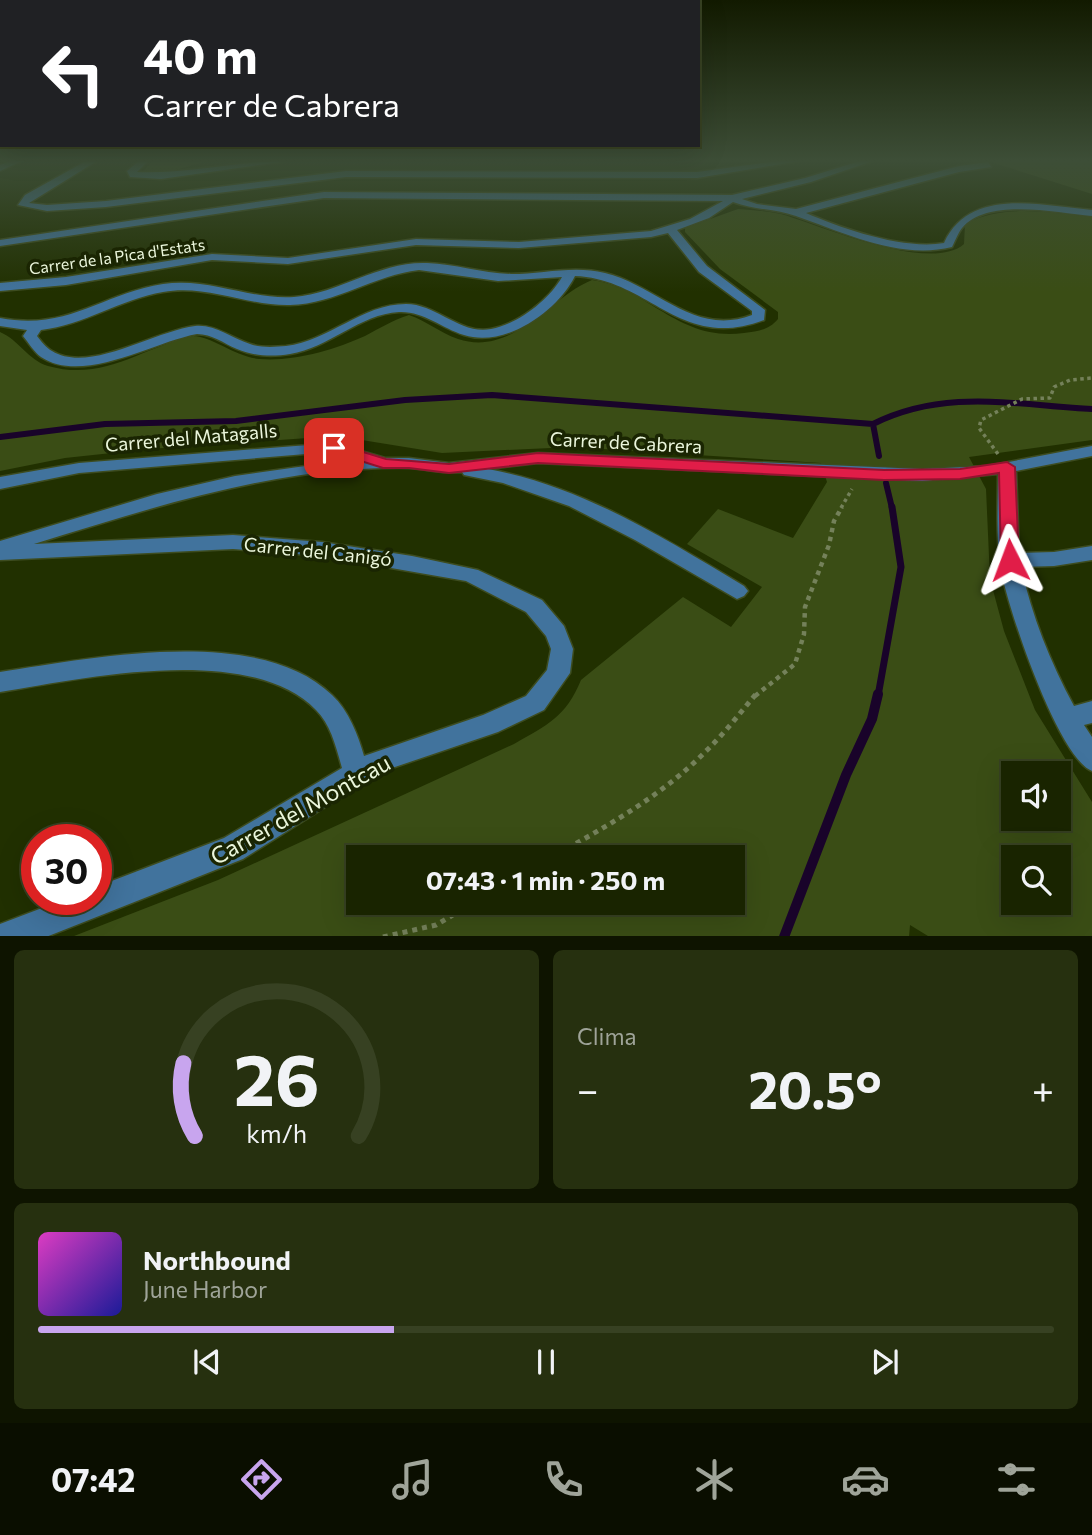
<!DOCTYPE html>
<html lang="es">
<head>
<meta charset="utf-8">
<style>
  body { margin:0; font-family:Commissioner,sans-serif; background:#26300f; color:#f1f3f6; height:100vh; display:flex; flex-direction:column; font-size:26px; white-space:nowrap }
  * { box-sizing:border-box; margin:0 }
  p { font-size:23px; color:#9fa499 }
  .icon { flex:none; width:38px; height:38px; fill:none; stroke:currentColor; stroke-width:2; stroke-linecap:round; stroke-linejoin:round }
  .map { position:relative; height:936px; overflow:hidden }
  .side { display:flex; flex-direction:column; gap:14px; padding:14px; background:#0e1400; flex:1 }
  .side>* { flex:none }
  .guide { position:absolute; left:0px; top:0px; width:700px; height:147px; box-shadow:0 7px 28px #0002,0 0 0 2px #374122; background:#202124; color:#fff; overflow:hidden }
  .buttons { position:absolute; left:1001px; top:761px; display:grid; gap:14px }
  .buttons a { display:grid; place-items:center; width:70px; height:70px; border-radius:0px; background:#192400; box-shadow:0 7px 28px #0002,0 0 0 2px #374122; font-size:35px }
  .speed { position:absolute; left:21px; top:824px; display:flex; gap:14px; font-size:35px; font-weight:700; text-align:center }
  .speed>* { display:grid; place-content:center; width:91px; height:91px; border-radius:50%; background:#192400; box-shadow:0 7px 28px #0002,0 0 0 2px #374122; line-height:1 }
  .speed .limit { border:10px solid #d22; background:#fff; color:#111 }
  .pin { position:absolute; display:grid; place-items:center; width:60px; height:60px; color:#fff; margin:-30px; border-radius:14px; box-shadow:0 4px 10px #0006 }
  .me { position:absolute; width:77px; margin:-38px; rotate:357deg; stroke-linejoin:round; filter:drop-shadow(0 0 5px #0008) }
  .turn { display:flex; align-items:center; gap:24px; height:147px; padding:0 28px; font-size:32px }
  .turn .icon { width:91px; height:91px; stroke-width:2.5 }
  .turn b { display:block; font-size:49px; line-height:60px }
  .big { font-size:52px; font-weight:700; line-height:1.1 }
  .side .card { flex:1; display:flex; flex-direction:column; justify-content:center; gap:10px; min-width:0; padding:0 24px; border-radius:10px; background:#26300f }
  .side .dial { align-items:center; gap:0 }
  .dial svg { height:182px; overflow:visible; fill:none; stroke:#374122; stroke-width:7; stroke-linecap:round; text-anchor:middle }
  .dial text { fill:#f1f3f6; stroke:none }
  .song { display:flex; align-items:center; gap:21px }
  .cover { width:84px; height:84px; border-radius:10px; background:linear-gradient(135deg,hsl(310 70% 55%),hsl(240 70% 35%)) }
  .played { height:7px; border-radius:4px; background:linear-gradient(90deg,#c8a5ee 35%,#374122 35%) }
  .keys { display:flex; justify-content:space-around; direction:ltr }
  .heat { display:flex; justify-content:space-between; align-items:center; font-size:38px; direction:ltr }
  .side .tiles { flex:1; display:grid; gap:14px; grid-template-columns:1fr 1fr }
  .card:last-child { grid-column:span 2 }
  .trip { position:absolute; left:346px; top:845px; width:399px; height:70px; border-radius:0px; background:#192400; box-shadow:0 7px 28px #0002,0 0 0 2px #374122; font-weight:700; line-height:70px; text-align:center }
  .tabs { display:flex; height:112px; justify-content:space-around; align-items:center; background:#0a0e00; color:#9fa499 }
  .tabs .icon { width:49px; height:49px }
  .tabs .on { color:#c8a5ee }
  .tabs b { font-size:32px; color:#f1f3f6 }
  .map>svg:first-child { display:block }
</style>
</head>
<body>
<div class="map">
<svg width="1092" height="937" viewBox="0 0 1092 937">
  <rect width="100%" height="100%" fill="#213000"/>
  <path fill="#3a4d15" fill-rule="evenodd" d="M153 161H207L169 172H142Z
    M1092 161V194L991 162 994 161Z
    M738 209C752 210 767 211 781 214 820 225 930 274 964 244L965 224C1004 203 1050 213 1092 217V440L969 457 986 489 990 579 1004 631 1035 710 1092 802V936H928L910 925 909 937 74 936 218 880 514 744C547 725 566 717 581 680L683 597 731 627 762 587 687 544 718 509 793 538 827 482 821 463 572 447 442 453 337 436 149 449 65 458 0 471V332C19 340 28 360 48 366 105 382 142 347 193 336 213 337 234 356 259 359 293 362 334 350 365 336 380 328 393 320 409 315 427 321 440 333 458 339 513 357 548 298 592 280 649 288 678 342 744 333 758 331 769 330 778 319V312L720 269 685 232V228ZM1013 774H1059V819H1013ZM359 858H733V903H359ZM1013 858H1059V903H1013Z"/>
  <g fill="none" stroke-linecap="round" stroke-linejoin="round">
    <path stroke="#19032a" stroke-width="6" d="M873 424 879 456
      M0 437 105 424 236 421 405 400 492 395 873 424C945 388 1015 405 1092 409
      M886 483 892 508"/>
    <path stroke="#19032a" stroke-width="7" d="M878 696 901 567 892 507"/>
    <path stroke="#19032a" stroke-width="10" d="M784 937 846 775 872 719 878 694"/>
    <defs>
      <path id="minor" d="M10 161H22L0 171V165Z
        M86 161H97L29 203 47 205 106 201 346 171 697 172 777 161H800L697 178 346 177 106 207 47 211 18 205 25 195Z
        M139 161H148L137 172C187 174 237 161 287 161L161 179 130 177 127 171Z
        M860 161H873L811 182 742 199 757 204 796 209 959 166 988 162 991 167 959 172 806 213C843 229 904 250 944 243 970 186 1042 206 1092 210V216C1057 213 988 197 962 228 958 233 955 241 952 247 900 260 845 233 796 216 776 209 755 210 733 202L709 218 677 230 707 266 765 310 764 320C680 352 650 279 575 276 557 312 505 348 464 335 441 328 424 311 399 312 360 314 329 348 290 354 272 357 253 356 237 349 223 343 212 334 197 334 153 342 83 385 41 357 34 352 28 342 23 336L27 330 0 326V318C68 331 101 294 163 284 208 277 250 300 294 297 340 293 380 261 427 263 455 264 482 273 511 274 543 274 574 265 605 273 658 286 694 337 752 315V311L699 272 668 233 651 237 519 248 416 245 288 264 212 260 66 285 0 291V283L66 277 212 254 288 258 416 239 519 242 651 231 690 219 723 201 324 198 0 246V240L324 192 732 195 805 178ZM419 270 498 281 562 277C549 300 518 324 491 329 460 335 437 304 406 304 362 304 329 341 286 346 275 347 261 348 250 344 231 338 215 324 195 326 154 331 89 374 52 351 46 348 41 341 37 336L41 330C84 325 121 299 163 292 206 284 247 306 290 305 336 304 374 275 419 270Z
        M334 443 385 458H409L449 463 538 453 922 469 988 466 1092 446V456L1016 471 1019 553 1054 552 1092 546V560L1054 566 1021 567C1032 616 1050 662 1074 706L1092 701V723L1084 725 1092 737V771C1058 758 1006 604 1000 565 996 535 998 504 998 474L922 481 538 463 488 469C582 486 664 538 744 586L748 591 744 596 737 599 635 540 569 506 503 483 464 475 462 472C444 474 427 469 409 468 388 467 366 469 345 470 238 479 135 513 34 544L233 535 322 542 412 556 478 570 542 600 564 626 573 649 570 673 544 710 498 732 392 768 365 782 243 859 46 937H0V924L63 900H96V887L224 838 342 768C336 747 331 725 316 710 250 642 84 678 0 692V672C92 658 259 624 332 695 349 711 358 735 364 756L483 715 526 696 547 670 551 649 546 636 526 612 466 581 322 556 233 549 0 560V541L157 494 235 476 355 459 333 453 306 454 79 473 0 489V477L79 463Z"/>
    </defs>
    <use href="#minor" stroke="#3d4c1f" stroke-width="3"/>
    <path stroke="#74815a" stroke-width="3.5" stroke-dasharray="3.5 3.5" stroke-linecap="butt" d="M998 454 979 428 981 420 1022 399 1050 398 1054 387 1070 380 1092 378
      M841 508 852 489"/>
    <path stroke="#74815a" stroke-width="4.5" stroke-dasharray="4.5 4.5" stroke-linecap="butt" d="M755 696 795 664 804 634 805 607 829 545 834 521 842 507"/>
    <path stroke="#74815a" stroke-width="5" stroke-dasharray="5 5" stroke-linecap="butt" d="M550 858C604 828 662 796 706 751 724 734 740 713 756 694
      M383 937 436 925 473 903"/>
    <use href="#minor" fill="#41739d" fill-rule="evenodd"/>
  </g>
  <linearGradient id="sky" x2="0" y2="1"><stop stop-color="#121a00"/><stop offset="0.55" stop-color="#3d4e37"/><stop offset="1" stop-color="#3d4e37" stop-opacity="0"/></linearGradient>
  <rect width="1092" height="292" fill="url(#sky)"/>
  <path fill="#e11d48" stroke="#92132f" stroke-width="2" d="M334 443 386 459 449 464 538 453 884 470 960 469 1007 462 1015 467 1019 560 1010 566 1001 560 999 473 960 479 884 480 538 463 449 473 409 468H383L329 451 327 448Z"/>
  <g text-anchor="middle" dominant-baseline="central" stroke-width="7" stroke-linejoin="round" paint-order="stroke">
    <g font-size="16" fill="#ebf6dc" stroke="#1a2502">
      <text transform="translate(117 256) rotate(-8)">Carrer de la Pica d'Estats</text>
    </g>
    <g font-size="19" fill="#ebf6dc" stroke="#1a2502">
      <text transform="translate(191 437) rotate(-5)">Carrer del Matagalls</text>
      <text transform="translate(626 442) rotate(3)">Carrer de Cabrera</text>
      <text transform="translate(318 551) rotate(6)">Carrer del Canigó</text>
    </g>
    <g font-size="23" fill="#ebf6dc" stroke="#1a2502">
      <text transform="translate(300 809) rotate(-29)">Carrer del Montcau</text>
    </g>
  </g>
</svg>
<div class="buttons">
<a><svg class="icon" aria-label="sound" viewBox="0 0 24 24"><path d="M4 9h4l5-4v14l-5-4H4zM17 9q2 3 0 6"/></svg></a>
<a><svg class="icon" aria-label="search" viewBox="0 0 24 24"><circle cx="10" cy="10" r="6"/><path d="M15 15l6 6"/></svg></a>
</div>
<div class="speed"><div class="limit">30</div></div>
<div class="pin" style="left:334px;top:448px;background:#d93025"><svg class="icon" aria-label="arrive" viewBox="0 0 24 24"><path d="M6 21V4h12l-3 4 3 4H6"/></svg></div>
<svg class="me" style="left:1010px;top:560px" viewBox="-20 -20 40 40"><path d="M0-17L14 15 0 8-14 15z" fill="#e11d48" stroke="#fff" stroke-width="4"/></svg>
<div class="trip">07:43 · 1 min · 250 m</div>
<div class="guide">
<div class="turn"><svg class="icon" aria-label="left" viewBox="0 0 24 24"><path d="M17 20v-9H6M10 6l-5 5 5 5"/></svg><div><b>40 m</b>Carrer de Cabrera</div></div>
</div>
</div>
<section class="side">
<div class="tiles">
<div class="card dial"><svg viewBox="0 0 100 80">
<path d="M14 69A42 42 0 1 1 86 69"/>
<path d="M14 69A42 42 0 0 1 9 37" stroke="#c8a5ee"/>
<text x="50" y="56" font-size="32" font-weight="700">26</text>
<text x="50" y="72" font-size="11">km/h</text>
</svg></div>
<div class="card"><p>Clima</p>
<div class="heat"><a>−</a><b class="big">20.5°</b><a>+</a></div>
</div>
<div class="card">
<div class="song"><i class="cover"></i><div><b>Northbound</b><p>June Harbor</p></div></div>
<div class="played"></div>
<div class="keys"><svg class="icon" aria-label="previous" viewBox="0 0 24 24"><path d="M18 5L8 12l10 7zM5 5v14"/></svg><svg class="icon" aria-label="pause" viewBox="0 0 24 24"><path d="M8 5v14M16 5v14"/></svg><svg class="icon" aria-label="next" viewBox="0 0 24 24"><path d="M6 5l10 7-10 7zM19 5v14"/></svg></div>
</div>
</div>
</section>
<nav class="tabs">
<b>07:42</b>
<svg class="icon on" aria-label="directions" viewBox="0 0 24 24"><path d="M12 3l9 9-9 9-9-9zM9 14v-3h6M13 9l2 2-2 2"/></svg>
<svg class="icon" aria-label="music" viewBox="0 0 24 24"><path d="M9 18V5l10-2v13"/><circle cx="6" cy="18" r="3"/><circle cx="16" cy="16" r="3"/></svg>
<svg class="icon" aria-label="phone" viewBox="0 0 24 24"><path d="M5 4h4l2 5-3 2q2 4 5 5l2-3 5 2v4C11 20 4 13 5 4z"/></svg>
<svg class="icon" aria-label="climate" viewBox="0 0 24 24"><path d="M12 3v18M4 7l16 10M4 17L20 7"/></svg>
<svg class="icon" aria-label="car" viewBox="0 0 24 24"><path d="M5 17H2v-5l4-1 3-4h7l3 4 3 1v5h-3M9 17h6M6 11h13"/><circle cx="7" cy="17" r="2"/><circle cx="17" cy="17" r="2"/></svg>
<svg class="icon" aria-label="filters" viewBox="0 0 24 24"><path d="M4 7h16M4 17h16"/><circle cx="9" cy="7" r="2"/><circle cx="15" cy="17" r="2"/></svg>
</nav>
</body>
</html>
